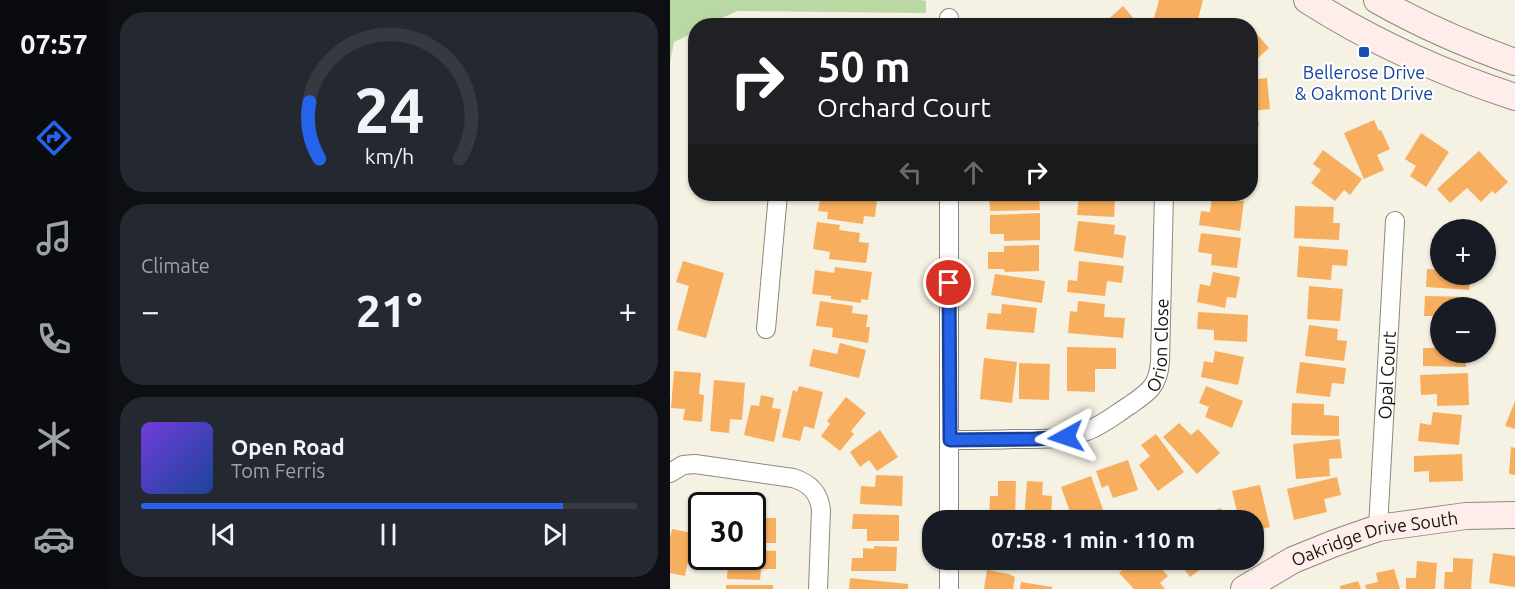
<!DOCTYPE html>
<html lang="en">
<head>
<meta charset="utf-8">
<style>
  body { margin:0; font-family:Ubuntu,sans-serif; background:#242831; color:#f1f3f6; height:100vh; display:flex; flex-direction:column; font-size:22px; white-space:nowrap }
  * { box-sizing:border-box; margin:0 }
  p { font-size:20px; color:#9ea1a6 }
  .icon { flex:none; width:33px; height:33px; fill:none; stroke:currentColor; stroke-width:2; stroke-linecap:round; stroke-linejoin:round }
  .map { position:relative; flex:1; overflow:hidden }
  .panel { display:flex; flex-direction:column; gap:12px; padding:12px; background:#0d0f14; width:562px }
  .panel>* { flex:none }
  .hud { position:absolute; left:18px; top:18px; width:570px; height:183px; border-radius:24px; box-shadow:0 2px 4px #0004; background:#202124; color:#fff; overflow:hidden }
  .controls { position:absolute; left:760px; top:219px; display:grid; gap:12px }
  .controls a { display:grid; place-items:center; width:66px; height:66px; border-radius:50%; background:#171b24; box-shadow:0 2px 4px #0004; font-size:30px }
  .speed { position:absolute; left:18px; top:492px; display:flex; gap:12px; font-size:30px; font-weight:700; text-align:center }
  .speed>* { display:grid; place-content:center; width:78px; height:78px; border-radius:50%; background:#171b24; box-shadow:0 2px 4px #0004; line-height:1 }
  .speed .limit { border:3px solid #111; border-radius:9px; background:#fff; color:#111 }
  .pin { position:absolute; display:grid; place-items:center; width:51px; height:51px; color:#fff; margin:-26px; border:3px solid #fff; border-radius:50%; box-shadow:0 2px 6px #0007 }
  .me { position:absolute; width:66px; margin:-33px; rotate:265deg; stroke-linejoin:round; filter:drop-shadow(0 0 4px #0008) }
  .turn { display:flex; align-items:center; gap:21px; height:126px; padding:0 30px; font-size:27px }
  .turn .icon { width:78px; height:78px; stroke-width:2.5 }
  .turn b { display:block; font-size:42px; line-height:51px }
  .lanes { display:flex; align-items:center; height:57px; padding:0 30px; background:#0003; justify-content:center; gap:30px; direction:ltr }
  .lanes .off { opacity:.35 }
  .big { font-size:45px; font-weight:600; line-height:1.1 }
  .panel .card { flex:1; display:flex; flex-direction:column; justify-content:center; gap:9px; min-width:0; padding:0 21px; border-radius:24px; background:#242831 }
  .panel .dial { align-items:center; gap:0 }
  .dial svg { height:156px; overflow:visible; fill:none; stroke:#363941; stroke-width:7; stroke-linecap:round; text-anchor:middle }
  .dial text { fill:#f1f3f6; stroke:none }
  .song { display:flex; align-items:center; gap:18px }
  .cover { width:72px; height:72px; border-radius:9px; background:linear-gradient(135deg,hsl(260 70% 55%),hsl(220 70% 35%)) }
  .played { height:6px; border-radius:3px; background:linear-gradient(90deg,#2563eb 85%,#363941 85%) }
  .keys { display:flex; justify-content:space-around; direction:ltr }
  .heat { display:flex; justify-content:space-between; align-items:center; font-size:33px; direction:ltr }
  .trip { position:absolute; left:252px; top:510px; width:342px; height:60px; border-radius:24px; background:#171b24; box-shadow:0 2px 4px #0004; font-weight:600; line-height:60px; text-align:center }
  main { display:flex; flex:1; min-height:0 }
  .menu { display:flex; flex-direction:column; width:108px; justify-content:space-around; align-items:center; background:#090b0e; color:#9ea1a6 }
  .menu .icon { width:42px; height:42px }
  .menu .selected { color:#2563eb }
  .menu b { font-size:27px; color:#f1f3f6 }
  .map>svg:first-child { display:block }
</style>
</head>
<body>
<main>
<nav class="menu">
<b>07:57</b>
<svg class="icon selected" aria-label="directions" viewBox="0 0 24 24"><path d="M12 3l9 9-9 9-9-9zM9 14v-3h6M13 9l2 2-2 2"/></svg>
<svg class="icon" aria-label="music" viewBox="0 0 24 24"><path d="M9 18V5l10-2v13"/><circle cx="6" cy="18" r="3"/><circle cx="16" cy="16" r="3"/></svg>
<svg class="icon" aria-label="phone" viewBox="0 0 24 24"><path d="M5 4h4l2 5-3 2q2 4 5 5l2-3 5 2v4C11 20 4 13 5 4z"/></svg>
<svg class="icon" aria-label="climate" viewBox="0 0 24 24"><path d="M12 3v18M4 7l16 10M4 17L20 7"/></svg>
<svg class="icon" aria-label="car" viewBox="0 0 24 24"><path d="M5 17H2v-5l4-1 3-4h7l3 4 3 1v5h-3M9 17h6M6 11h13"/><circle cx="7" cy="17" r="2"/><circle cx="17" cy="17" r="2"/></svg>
</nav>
<section class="panel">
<div class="card dial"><svg viewBox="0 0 100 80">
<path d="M14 69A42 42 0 1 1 86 69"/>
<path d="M14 69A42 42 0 0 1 9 40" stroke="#2563eb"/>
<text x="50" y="56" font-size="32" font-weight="700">24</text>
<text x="50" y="72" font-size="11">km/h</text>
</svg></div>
<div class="card"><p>Climate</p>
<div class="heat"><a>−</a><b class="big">21°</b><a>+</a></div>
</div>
<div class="card">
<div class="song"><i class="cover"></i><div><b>Open Road</b><p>Tom Ferris</p></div></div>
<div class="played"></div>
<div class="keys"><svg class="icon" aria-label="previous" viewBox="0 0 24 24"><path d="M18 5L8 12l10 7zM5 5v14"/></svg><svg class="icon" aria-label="pause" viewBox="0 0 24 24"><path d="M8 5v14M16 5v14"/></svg><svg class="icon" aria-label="next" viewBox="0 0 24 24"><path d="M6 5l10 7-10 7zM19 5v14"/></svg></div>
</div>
</section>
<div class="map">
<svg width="845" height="589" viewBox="0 0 845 589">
  <rect width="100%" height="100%" fill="#f5f1e3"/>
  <path fill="#bad8a4" d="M0 0H251L256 1V13L67 11 38 25 26 26 25 32 4 42 0 62Z"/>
  <path fill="#f7af5f" d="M489 0H533L526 26H496L483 22Z
    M453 6 470 26H431Z
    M580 26 599 48 580 65Z
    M597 78 600 109 580 111V80Z
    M704 120 709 131 711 130 720 149 707 155 714 170 694 179 674 133Z
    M580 121 589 122 585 157 580 156Z
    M751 133 779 152 756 187 740 176 746 166 735 159Z
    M653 150 692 179 680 195 674 190 665 201 641 183 651 170 643 164Z
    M809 151 838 182 825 194 822 191 811 202 797 188 780 203 767 189Z
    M151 194H173V195L207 200 205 217 194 216 193 224 157 219 158 212 148 211Z
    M319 194H369L370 210 320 211Z
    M409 194H457L456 201 445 200 444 217 407 215Z
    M542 197 574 201 570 231 529 225 531 211 540 212Z
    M625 206 664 207 663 223H670L669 240 624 238Z
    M370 213V240L334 241V234H320V215Z
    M408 221 445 225 444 234 456 236 453 258 404 251Z
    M147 222 170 225 169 230 190 233 189 242 199 243 196 263 159 259 160 252 143 249Z
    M531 233 571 238 567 268 541 265 542 254 528 252Z
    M369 245V271L335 272 334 269H318V252H334V246Z
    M629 246 678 250 677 266 662 265 661 280 627 277Z
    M13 261 54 273 36 338 7 330 19 286 6 282Z
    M409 261 454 266 452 283 437 281 435 296 397 292 398 280 407 281Z
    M165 267 202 272 198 300 191 299V303L161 299V296L142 294 145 270 164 273Z
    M757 269 771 270V274H800L799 290 756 287Z
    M543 272 570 277 566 298 557 297 555 308 527 302 530 284 540 286Z
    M325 274 375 281 372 303 321 295Z
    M639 286 673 289 670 321 637 319Z
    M755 296 798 297V308H771V316H754Z
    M150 301 183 306 182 313 198 315 196 327H200L198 343 162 337 163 328 146 326Z
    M408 301 435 304 434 317 455 318 453 338 398 333 400 311 407 312Z
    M332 304 367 308 364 333 316 329 318 313 331 314Z
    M528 312 578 315 577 342 544 340V330L527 329Z
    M639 325 668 329 667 340 677 341 674 361 635 356Z
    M765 335H771V352H796V367L753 366V348H765Z
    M170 343 196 350 189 378 139 366 143 349 167 354Z
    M397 347 446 348V369H425V392L397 391Z
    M545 351 574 357 568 385 531 377 534 361 543 363Z
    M314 358 347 362 342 403 310 399Z
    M630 362 676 368 674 384 662 383 660 397 626 393Z
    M349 363 380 364 379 400 349 399Z
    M4 371 31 373 29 394 34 395 32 422 13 420 15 409 1 408Z
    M798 373 799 405 767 406V394L751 395 750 375Z
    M44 380 75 383 72 420 60 419 59 433 40 431Z
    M129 386 153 392 144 429 134 426 130 441 112 437 123 390 127 392Z
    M536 386 573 401 562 428 535 417 539 407 529 403Z
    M91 395 104 398 102 408 111 409 104 442 74 435 81 405 89 406Z
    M176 397 196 413 181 431 184 434 170 451 151 436 160 424 157 421Z
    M845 401V429L835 426Z
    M622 403 654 404V415L669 416V436L621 435Z
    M763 412 792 415 789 445 748 441 750 423 761 425Z
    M509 423 521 435 528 429 550 453 527 474 493 437Z
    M210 430 228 457 207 471 199 460 190 467 180 452Z
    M486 434 514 472 488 491 469 465 480 456 471 445Z
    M670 439 672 458 659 459 660 476 626 479 623 444Z
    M841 447 845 448V475L839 474Z
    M792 454 793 481 759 482V471L744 472V456Z
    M458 460 468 490 443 498 438 485 432 488 426 471Z
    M206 475 233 476 232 506 190 504 191 486 205 487Z
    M421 476 436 518 429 520H403L391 487Z
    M667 477 671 495 654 499 657 512 624 520 617 489Z
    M328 481H346L345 520H319L320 496H328Z
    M357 481 373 482 372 495 382 496 381 520H354Z
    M590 485 600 527 584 531V520H569L562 491Z
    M551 508 556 520H525L524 518Z
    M183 514 229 515V541H197V529H182Z
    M82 518H106V543H82Z
    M2 529 22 533 20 541H22L15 576 0 573V537Z
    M204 546 227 547 226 571H181L182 558H193V548L204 549Z
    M82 550 106 551V569H91L90 580 57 579 58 556H82Z
    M823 553 845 556V587L819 583Z
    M783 558 803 559 801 589H774L775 572H783Z
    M464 560H483L498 576 490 583 495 589H464L449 573Z
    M499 560H531L536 565 520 577 512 566 507 570Z
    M747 561 767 563 765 589H736V578H746Z
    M724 569 730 589H696L695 585 708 582 706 573Z
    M317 570 339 574 345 577 343 589H314Z
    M180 578 238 584V589H179Z
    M688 581 691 589H670V586Z
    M351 582 382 587V589H350Z
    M56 585H103V589H56Z"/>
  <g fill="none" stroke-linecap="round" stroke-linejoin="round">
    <defs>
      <g id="street">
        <path d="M278 26 279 18"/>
        <path d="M279 194V520"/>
        <path d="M96 329 108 194"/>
        <path id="s1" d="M280 440C301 440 323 440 344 439 368 439 395 440 417 431 433 425 446 414 460 405 479 392 488 386 490 362L494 194"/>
        <path d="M0 473 13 465 25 464 123 478C140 483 149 493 151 510L148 589"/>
        <path id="s2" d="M708 528 725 221"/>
        <path d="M279 589V560"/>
      </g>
      <g id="secondary">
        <path d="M637 0C701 41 772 73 845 97"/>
        <path d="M707 0C751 25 797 45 845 62"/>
        <path id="s3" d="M574 589 623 560 665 543 708 528 796 516 845 515"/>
      </g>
    </defs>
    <use href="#street" stroke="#8c887c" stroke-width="20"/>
    <use href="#secondary" stroke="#8c887c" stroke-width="28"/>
    <use href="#street" stroke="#fff" stroke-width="18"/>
    <use href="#secondary" stroke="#feedea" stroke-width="26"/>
  </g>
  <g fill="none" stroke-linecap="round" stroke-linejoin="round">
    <defs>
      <path id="route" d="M279 283 280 440 365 439 396 437"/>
    </defs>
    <use href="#route" stroke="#184099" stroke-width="15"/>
    <use href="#route" stroke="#2563eb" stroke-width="10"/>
  </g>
  <rect fill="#1a4fb4" stroke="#fff" stroke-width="2" x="688" y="46" width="12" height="12" rx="3"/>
  <g text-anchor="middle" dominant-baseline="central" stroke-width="4.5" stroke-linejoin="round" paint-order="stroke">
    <g font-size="18" fill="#164399" stroke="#fff">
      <text x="694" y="72">Bellerose Drive<tspan x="694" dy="21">&amp; Oakmont Drive</tspan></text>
    </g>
    <g font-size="18" fill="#15140f" stroke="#fff">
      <text stroke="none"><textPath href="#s1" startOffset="260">Orion Close</textPath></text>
      <text stroke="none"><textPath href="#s2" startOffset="153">Opal Court</textPath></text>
      <text stroke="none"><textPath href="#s3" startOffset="142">Oakridge Drive South</textPath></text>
    </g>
  </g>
</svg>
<div class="controls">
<a>+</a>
<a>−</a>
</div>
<div class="speed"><div class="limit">30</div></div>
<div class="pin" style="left:279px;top:283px;background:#d93025"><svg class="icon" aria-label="arrive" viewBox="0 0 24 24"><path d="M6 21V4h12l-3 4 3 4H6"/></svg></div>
<svg class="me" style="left:396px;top:437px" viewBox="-20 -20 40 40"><path d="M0-17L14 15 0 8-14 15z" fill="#2563eb" stroke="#fff" stroke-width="4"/></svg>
<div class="trip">07:58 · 1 min · 110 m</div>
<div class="hud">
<div class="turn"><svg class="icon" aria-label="right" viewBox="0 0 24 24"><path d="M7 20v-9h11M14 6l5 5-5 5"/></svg><div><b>50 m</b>Orchard Court</div></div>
<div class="lanes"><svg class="icon off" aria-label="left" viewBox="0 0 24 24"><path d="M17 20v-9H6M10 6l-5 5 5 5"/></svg><svg class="icon off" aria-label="ahead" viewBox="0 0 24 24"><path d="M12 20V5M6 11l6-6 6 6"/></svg><svg class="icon" aria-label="right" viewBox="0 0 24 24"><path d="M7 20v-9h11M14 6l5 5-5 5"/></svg></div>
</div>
</div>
</main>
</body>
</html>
